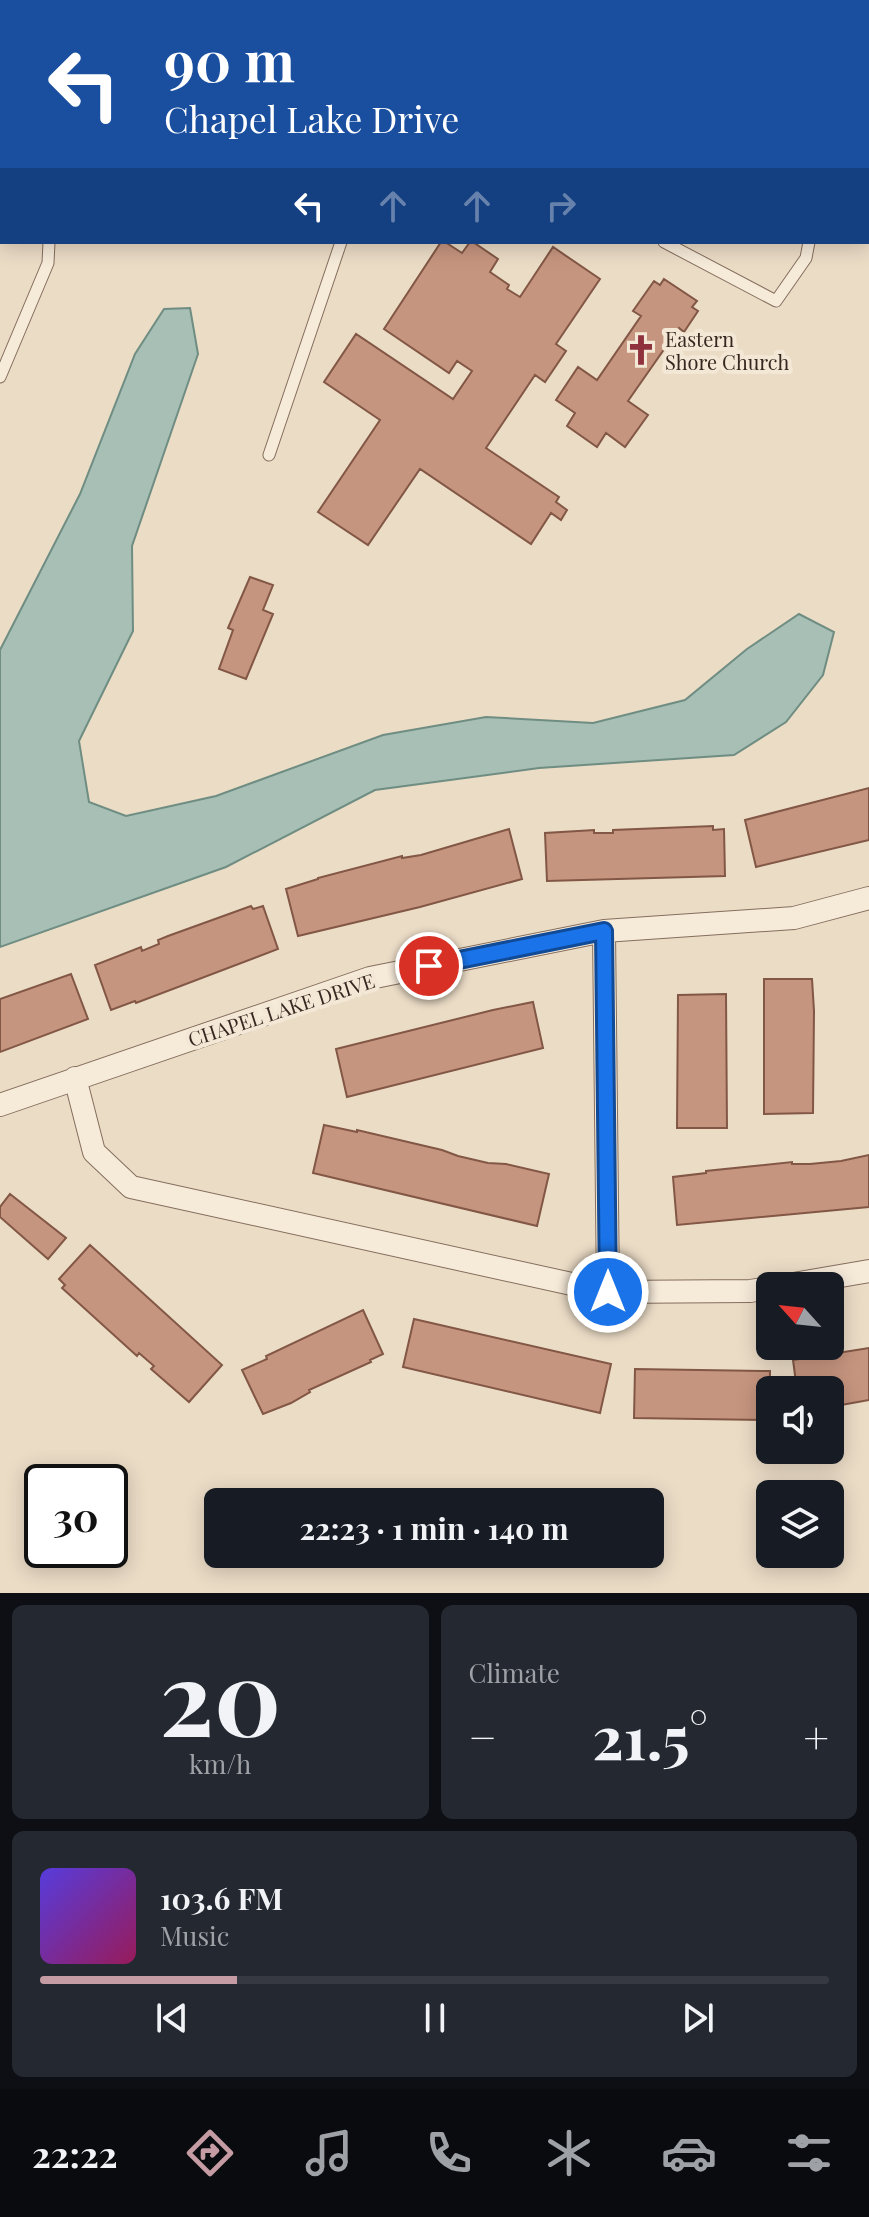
<!DOCTYPE html>
<html lang="en">
<head>
<meta charset="utf-8">
<style>
  body { margin:0; font-family:"Playfair Display",serif; background:#242831; color:#f1f3f6; height:100vh; display:flex; flex-direction:column; font-size:30px; white-space:nowrap }
  * { box-sizing:border-box; margin:0 }
  p { font-size:26px; color:#9ea1a6 }
  .icon { flex:none; width:44px; height:44px; fill:none; stroke:currentColor; stroke-width:2; stroke-linecap:round; stroke-linejoin:round }
  .map { position:relative; height:1593px; overflow:hidden }
  .side { display:flex; flex-direction:column; gap:12px; padding:12px; background:#0d0f14; flex:1 }
  .side>* { flex:none }
  .hud { position:absolute; left:0px; top:0px; width:870px; height:244px; box-shadow:0 4px 20px #0003; background:#1a4fa0; color:#fff; overflow:hidden }
  .needle { width:52px; rotate:297deg }
  .fabs { position:absolute; left:756px; top:1272px; display:grid; gap:16px }
  .fabs a { display:grid; place-items:center; width:88px; height:88px; border-radius:12px; background:#171b24; box-shadow:0 4px 20px #0003; font-size:40px }
  .speed { position:absolute; left:24px; top:1464px; display:flex; gap:16px; font-size:40px; font-weight:700; text-align:center }
  .speed>* { display:grid; place-content:center; width:104px; height:104px; border-radius:50%; background:#171b24; box-shadow:0 4px 20px #0003; line-height:1 }
  .speed .limit { border:4px solid #111; border-radius:12px; background:#fff; color:#111 }
  .pin { position:absolute; display:grid; place-items:center; width:68px; height:68px; color:#fff; margin:-34px; border:4px solid #fff; border-radius:50%; box-shadow:0 2px 8px #0007 }
  .me { position:absolute; width:88px; margin:-44px; rotate:0deg; stroke-linejoin:round; filter:drop-shadow(0 0 6px #0008) }
  .turn { display:flex; align-items:center; gap:28px; height:168px; padding:0 32px; font-size:36px }
  .turn .icon { width:104px; height:104px; stroke-width:2.5 }
  .turn b { display:block; font-size:56px; line-height:68px }
  .lanes { display:flex; align-items:center; height:76px; padding:0 32px; background:#0003; justify-content:center; gap:40px; direction:ltr }
  .lanes .off { opacity:.35 }
  .big { font-size:60px; font-weight:700; line-height:1.1 }
  .side .card { flex:1; display:flex; flex-direction:column; justify-content:center; gap:12px; min-width:0; padding:0 28px; border-radius:12px; background:#242831 }
  .side .dial { align-items:center; gap:0 }
  .dial b { font-size:104px; line-height:1 }
  .song { display:flex; align-items:center; gap:24px }
  .cover { width:96px; height:96px; border-radius:12px; background:linear-gradient(135deg,hsl(250 70% 55%),hsl(330 70% 35%)) }
  .played { height:8px; border-radius:4px; background:linear-gradient(90deg,#c59ca3 25%,#363941 25%) }
  .keys { display:flex; justify-content:space-around; direction:ltr }
  .heat { display:flex; justify-content:space-between; align-items:center; font-size:44px; direction:ltr }
  .side .tiles { flex:1; display:grid; gap:12px; grid-template-columns:1fr 1fr }
  .card:last-child { grid-column:span 2 }
  .trip { position:absolute; left:204px; top:1488px; width:460px; height:80px; border-radius:12px; background:#171b24; box-shadow:0 4px 20px #0003; font-weight:700; line-height:80px; text-align:center }
  .tabs { display:flex; height:128px; justify-content:space-around; align-items:center; background:#090b0e; color:#9ea1a6 }
  .tabs .icon { width:56px; height:56px }
  .tabs .current { color:#c59ca3 }
  .tabs b { font-size:36px; color:#f1f3f6 }
  .map>svg:first-child { display:block }
</style>
</head>
<body>
<div class="map">
<svg width="869" height="1593" viewBox="0 0 869 1593">
  <rect width="100%" height="100%" fill="#ebdcc6"/>
  <path fill="#bdbe99" d="M0 0H203L201 2H2V143L0 144Z"/>
  <path fill="#a7bfb5" stroke="#6f8d82" stroke-width="2" d="M190 308 198 354 132 546 133 631 79 741 89 802 126 816 216 796 383 735 486 717 593 723 685 700 747 649 799 614 834 632 823 675 786 722 734 755 539 768 375 790 226 867 0 947V650L80 494 135 354 164 309Z"/>
  <path fill="#c6957f" stroke="#825745" stroke-width="2" d="M441 242H445L462 253 470 242H473L498 259 490 272 509 285 507 289 520 297 553 247 600 279 556 344 566 351 545 382 535 375 486 448 559 497 556 502 567 510 561 520 551 513 531 544 420 469 368 545 318 512 380 420 324 382 356 334 453 399 472 371 457 361 449 373 384 329Z
    M664 279 697 301 692 307 698 311 684 332 679 328 628 401 648 415 625 447 606 433 597 447 567 426 575 413 556 400 578 367 597 380 641 316 633 311 654 281 660 285Z
    M250 577 273 585 263 610 273 614 246 679 219 669 233 630 228 628Z
    M869 788V840L756 867 745 820Z
    M713 826V830L724 829 725 876 547 881 545 833 594 830V833H613V830Z
    M509 829 522 879 420 907 298 936 286 889 318 879V878L402 856V858L421 855Z
    M251 906 253 909 263 906 278 949 136 1003 135 1001 111 1010 95 965 141 947 142 951 159 944 158 940 168 936Z
    M71 974 88 1019 0 1052V999Z
    M764 979H812L814 1011 813 1113 764 1114Z
    M726 994 727 1128H677L678 995Z
    M533 1002 543 1048 347 1097 336 1049 493 1010Z
    M324 1125 357 1132V1130L442 1150 458 1156 488 1163 506 1164 549 1174 537 1226 313 1173Z
    M869 1155V1207L677 1225 673 1177 706 1173V1171L792 1162V1164H810L841 1161Z
    M10 1194 66 1238 48 1259 0 1217V1207Z
    M90 1245 222 1365 189 1402 151 1369 154 1366 139 1353 137 1356 62 1288 65 1285 59 1279Z
    M363 1310 383 1354 370 1360 371 1362 309 1390 310 1392 291 1403 263 1414 242 1370 267 1359 266 1356Z
    M414 1319 611 1364 600 1413 403 1367Z
    M869 1348V1400L830 1407V1390H797L793 1360Z
    M635 1369 770 1371 769 1420 634 1418Z"/>
  <g fill="none" stroke-linecap="round" stroke-linejoin="round">
    <defs>
      <path id="lane" d="M386 0 388 2
        M522 0 524 2
        M868 67H869
        M664 242 776 301 806 258 809 242
        M0 377 48 263 49 242
        M269 455 341 242"/>
      <path id="street" d="M231 0 232 2
        M264 2 272 0
        M0 78 2 77
        M604 931 608 1292
        M75 1078 94 1152 131 1187 608 1292 750 1291 770 1288
        M0 1105 370 978 604 931 794 918 869 898
        M782 1286 869 1271"/>
    </defs>
    <use href="#lane" stroke="#856e5d" stroke-width="13"/>
    <use href="#street" stroke="#856e5d" stroke-width="24"/>
    <use href="#lane" stroke="#f6ead9" stroke-width="11"/>
    <use href="#street" stroke="#f6ead9" stroke-width="22"/>
  </g>
  <g fill="none" stroke-linecap="round" stroke-linejoin="round">
    <defs>
      <path id="route" d="M429 966 604 931 608 1292"/>
    </defs>
    <use href="#route" stroke="#114b97" stroke-width="20"/>
    <use href="#route" stroke="#1a73e8" stroke-width="14"/>
  </g>
  <defs>
    <symbol id="church-bare" viewBox="-9 -9 18 18"><path d="M-1.2-6h2.4v3.5h3.3v2.4h-3.3V6h-2.4V-.1h-3.3v-2.4h3.3Z" fill="#8f323d" stroke="#f3e7d5" stroke-width="2.5" paint-order="stroke"/></symbol>
  </defs>
  <g fill-rule="evenodd">
    <use href="#church-bare" x="619" y="328" width="44" height="44"/>
  </g>
  <g text-anchor="middle" dominant-baseline="central" stroke-width="8" stroke-linejoin="round" paint-order="stroke">
    <g font-size="20" fill="#362820" stroke="#f3e7d5" text-anchor="start">
      <text x="665" y="338">Eastern<tspan x="665" dy="23">Shore Church</tspan></text>
    </g>
    <g font-size="20" fill="#362820" stroke="#f3e7d5">
      <text transform="translate(281 1009) rotate(-18)">CHAPEL LAKE DRIVE</text>
    </g>
  </g>
</svg>
<div class="fabs">
<a><svg class="needle" viewBox="-14 -14 28 28"><path d="M0-13l5 13h-10z" fill="#e53935"/><path d="M0 13l5-13h-10z" fill="#9ea1a6"/></svg></a>
<a><svg class="icon" aria-label="sound" viewBox="0 0 24 24"><path d="M4 9h4l5-4v14l-5-4H4zM17 9q2 3 0 6"/></svg></a>
<a><svg class="icon" aria-label="layers" viewBox="0 0 24 24"><path d="M12 4l9 5-9 5-9-5zM3 14l9 5 9-5"/></svg></a>
</div>
<div class="speed"><div class="limit">30</div></div>
<div class="pin" style="left:429px;top:966px;background:#d93025"><svg class="icon" aria-label="arrive" viewBox="0 0 24 24"><path d="M6 21V4h12l-3 4 3 4H6"/></svg></div>
<svg class="me" style="left:608px;top:1292px" viewBox="-20 -20 40 40"><circle r="17" fill="#1a73e8" stroke="#fff" stroke-width="3"/><path d="M0-11L8 9 0 5-8 9z" fill="#fff"/></svg>
<div class="trip">22:23 · 1 min · 140 m</div>
<div class="hud">
<div class="turn"><svg class="icon" aria-label="left" viewBox="0 0 24 24"><path d="M17 20v-9H6M10 6l-5 5 5 5"/></svg><div><b>90 m</b>Chapel Lake Drive</div></div>
<div class="lanes"><svg class="icon" aria-label="left" viewBox="0 0 24 24"><path d="M17 20v-9H6M10 6l-5 5 5 5"/></svg><svg class="icon off" aria-label="ahead" viewBox="0 0 24 24"><path d="M12 20V5M6 11l6-6 6 6"/></svg><svg class="icon off" aria-label="ahead" viewBox="0 0 24 24"><path d="M12 20V5M6 11l6-6 6 6"/></svg><svg class="icon off" aria-label="right" viewBox="0 0 24 24"><path d="M7 20v-9h11M14 6l5 5-5 5"/></svg></div>
</div>
</div>
<section class="side">
<div class="tiles">
<div class="card dial"><b>20</b><p>km/h</p></div>
<div class="card"><p>Climate</p>
<div class="heat"><a>−</a><b class="big">21.5°</b><a>+</a></div>
</div>
<div class="card">
<div class="song"><i class="cover"></i><div><b>103.6 FM</b><p>Music</p></div></div>
<div class="played"></div>
<div class="keys"><svg class="icon" aria-label="previous" viewBox="0 0 24 24"><path d="M18 5L8 12l10 7zM5 5v14"/></svg><svg class="icon" aria-label="pause" viewBox="0 0 24 24"><path d="M8 5v14M16 5v14"/></svg><svg class="icon" aria-label="next" viewBox="0 0 24 24"><path d="M6 5l10 7-10 7zM19 5v14"/></svg></div>
</div>
</div>
</section>
<nav class="tabs">
<b>22:22</b>
<svg class="icon current" aria-label="directions" viewBox="0 0 24 24"><path d="M12 3l9 9-9 9-9-9zM9 14v-3h6M13 9l2 2-2 2"/></svg>
<svg class="icon" aria-label="music" viewBox="0 0 24 24"><path d="M9 18V5l10-2v13"/><circle cx="6" cy="18" r="3"/><circle cx="16" cy="16" r="3"/></svg>
<svg class="icon" aria-label="phone" viewBox="0 0 24 24"><path d="M5 4h4l2 5-3 2q2 4 5 5l2-3 5 2v4C11 20 4 13 5 4z"/></svg>
<svg class="icon" aria-label="climate" viewBox="0 0 24 24"><path d="M12 3v18M4 7l16 10M4 17L20 7"/></svg>
<svg class="icon" aria-label="car" viewBox="0 0 24 24"><path d="M5 17H2v-5l4-1 3-4h7l3 4 3 1v5h-3M9 17h6M6 11h13"/><circle cx="7" cy="17" r="2"/><circle cx="17" cy="17" r="2"/></svg>
<svg class="icon" aria-label="filters" viewBox="0 0 24 24"><path d="M4 7h16M4 17h16"/><circle cx="9" cy="7" r="2"/><circle cx="15" cy="17" r="2"/></svg>
</nav>
</body>
</html>
